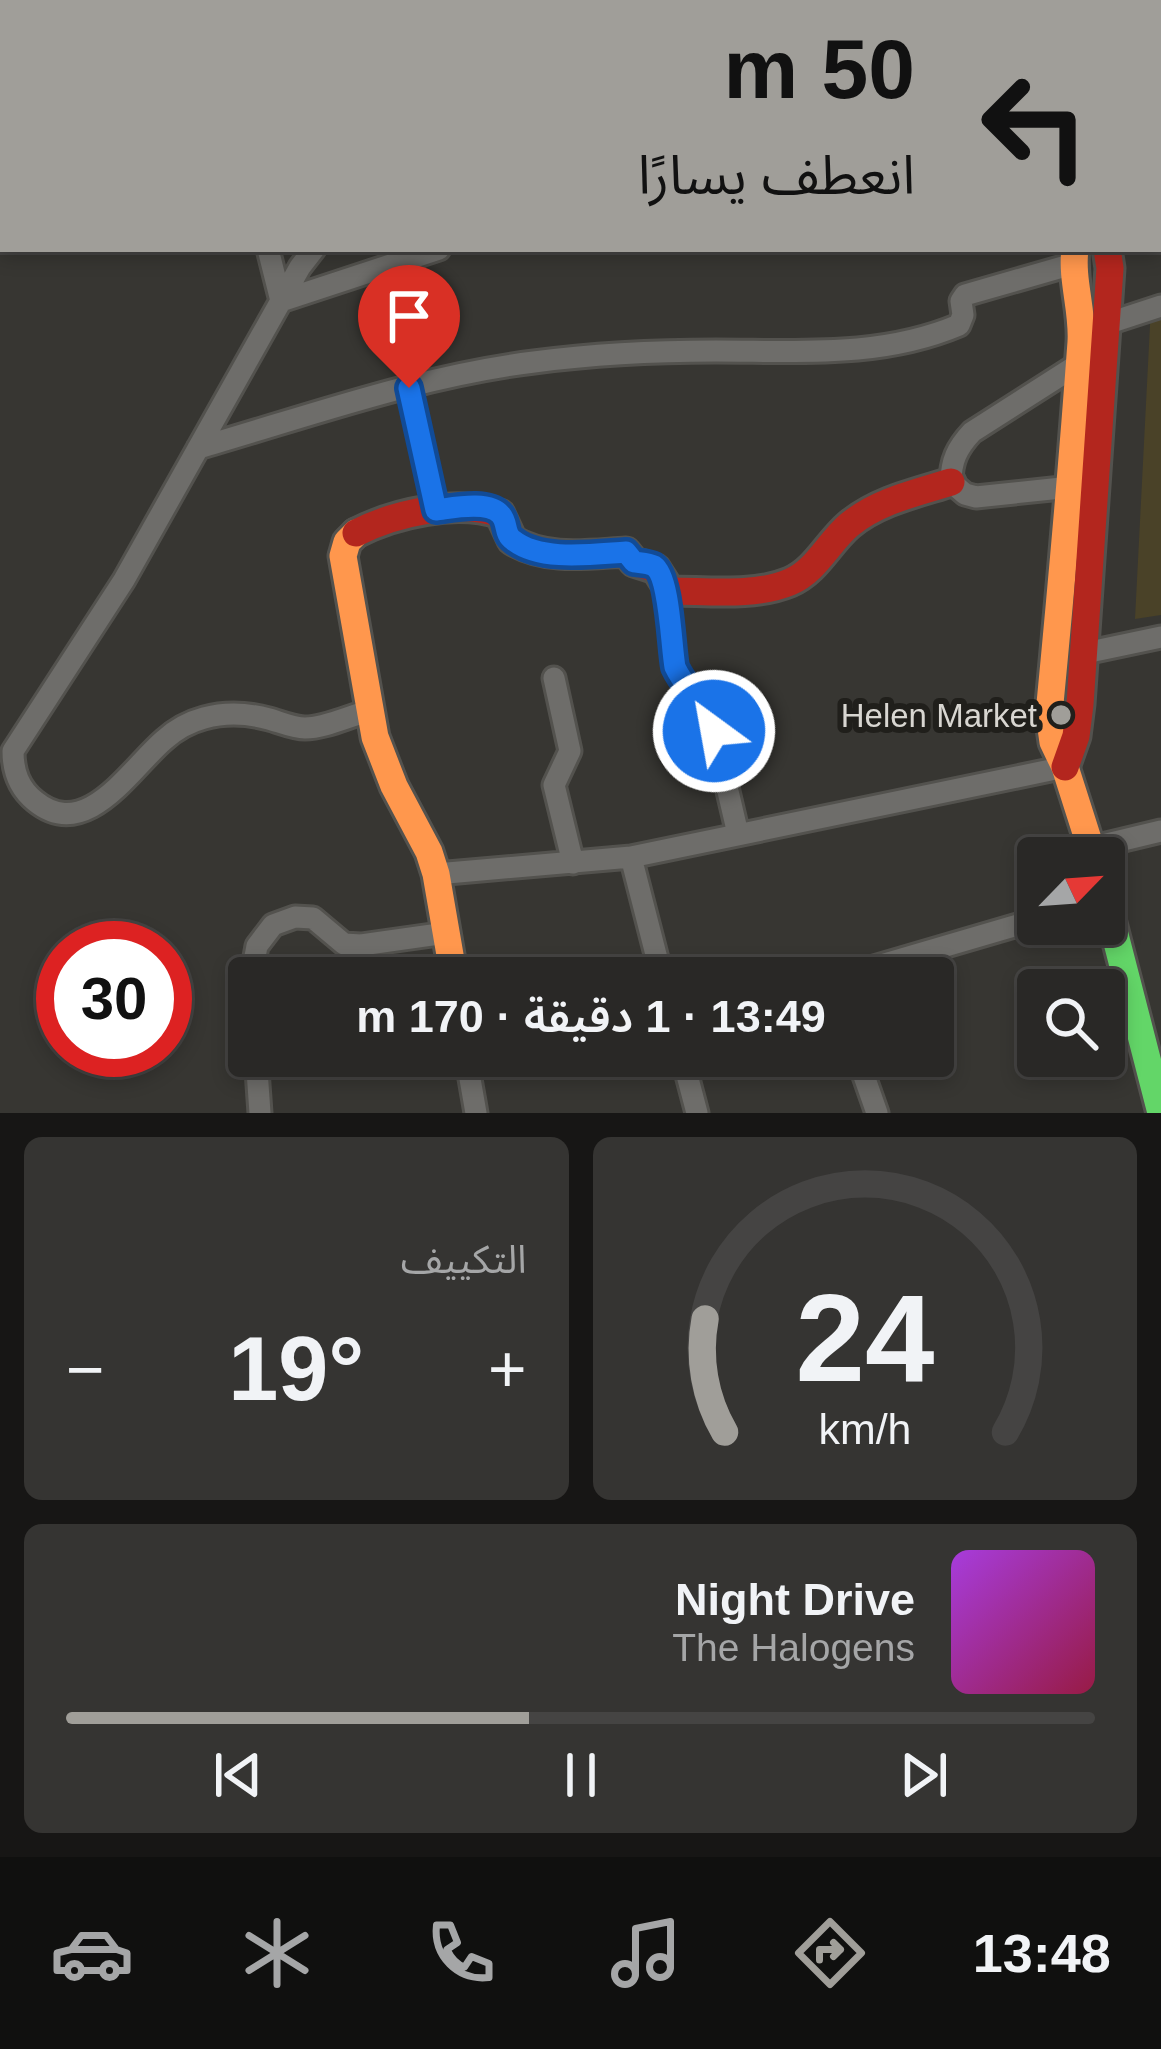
<!DOCTYPE html>
<html lang="ar">
<head>
<meta charset="utf-8">
<style>
  body { margin:0; font-family:Arial,"Noto Sans Arabic",sans-serif; background:#353432; color:#f1f3f6; direction:rtl; height:100vh; display:flex; flex-direction:column; font-size:45px; white-space:nowrap }
  * { box-sizing:border-box; margin:0 }
  p { font-size:39px; color:#a5a6a7 }
  .icon { flex:none; width:66px; height:66px; fill:none; stroke:currentColor; stroke-width:2; stroke-linecap:round; stroke-linejoin:round }
  .map { position:relative; height:1113px; overflow:hidden; direction:ltr }
  .side { display:flex; flex-direction:column; gap:24px; padding:24px; background:#171615; flex:1 }
  .side>* { flex:none }
  .guide { position:absolute; left:0px; top:0px; width:1161px; height:252px; box-shadow:0 6px 18px #0003,0 0 0 3px #454443; direction:rtl; background:#a09e99; color:#111; overflow:hidden }
  .needle { width:78px; rotate:65deg }
  .tools { position:absolute; left:1017px; top:837px; display:grid; gap:24px }
  .tools a { display:grid; place-items:center; width:108px; height:108px; border-radius:12px; background:#292826; box-shadow:0 6px 18px #0003,0 0 0 3px #454443; font-size:60px }
  .speed { position:absolute; left:36px; top:921px; display:flex; gap:24px; font-size:60px; font-weight:700; text-align:center }
  .speed>* { display:grid; place-content:center; width:156px; height:156px; border-radius:50%; background:#292826; box-shadow:0 6px 18px #0003,0 0 0 3px #454443; line-height:1 }
  .speed .limit { border:18px solid #d22; background:#fff; color:#111 }
  .pin { position:absolute; display:grid; place-items:center; width:102px; height:102px; color:#fff; margin:-123px -51px; border-radius:50% 50% 50% 0; rotate:-45deg; box-shadow:0 0 12px #0007 }
  .pin .icon { rotate:45deg }
  .me { position:absolute; width:132px; margin:-66px; rotate:328deg; stroke-linejoin:round; filter:drop-shadow(0 0 9px #0008) }
  .turn { display:flex; align-items:center; gap:42px; height:252px; padding:0 48px; font-size:54px }
  .turn .icon { width:156px; height:156px; stroke-width:2.5 }
  .turn b { display:block; font-size:84px; line-height:102px }
  .big { font-size:90px; font-weight:600; line-height:1.1 }
  .side .widget { flex:1; display:flex; flex-direction:column; justify-content:center; gap:18px; min-width:0; padding:0 42px; border-radius:18px; background:#353432 }
  .side .dial { align-items:center; gap:0 }
  .dial svg { height:312px; overflow:visible; fill:none; stroke:#454443; stroke-width:7; stroke-linecap:round; text-anchor:middle }
  .dial text { fill:#f1f3f6; stroke:none }
  .song { display:flex; align-items:center; gap:36px }
  .cover { width:144px; height:144px; border-radius:18px; background:linear-gradient(135deg,hsl(280 70% 55%),hsl(340 70% 35%)) }
  .played { height:12px; border-radius:6px; background:linear-gradient(90deg,#a09e99 45%,#454443 45%) }
  .keys { display:flex; justify-content:space-around; direction:ltr }
  .heat { display:flex; justify-content:space-between; align-items:center; font-size:66px; direction:ltr }
  .side .tiles { flex:1; display:grid; gap:24px; grid-template-columns:1fr 1fr }
  .widget:last-child { grid-column:span 2 }
  .trip { position:absolute; left:228px; top:957px; width:726px; height:120px; border-radius:12px; background:#292826; box-shadow:0 6px 18px #0003,0 0 0 3px #454443; font-weight:600; line-height:120px; text-align:center; direction:rtl }
  .tab-bar { display:flex; height:192px; justify-content:space-around; align-items:center; background:#10100f; color:#a5a6a7 }
  .tab-bar .icon { width:84px; height:84px }
  .tab-bar .on { color:#a09e99 }
  .tab-bar b { font-size:54px; color:#f1f3f6 }
  .map>svg:first-child { display:block }
</style>
</head>
<body>
<div class="map">
<svg width="1161" height="1113" viewBox="0 0 1161 1113">
  <rect width="100%" height="100%" fill="#373632"/>
  <path fill="#4a4228" d="M1151 306H1161V615L1135 619Z"/>
  <g fill="none" stroke-linecap="round" stroke-linejoin="round">
    <defs>
      <path id="street" d="M37 0 38 3
        M206 0V3
        M374 0 375 3
        M574 0 577 3
        M545 3 547 0
        M0 171H3
        M268 249 281 301 439 249
        M314 249 300 267 124 580 13 751C13 772 19 788 35 801 86 843 130 769 164 740 175 730 189 722 204 718 226 712 247 713 269 719 280 722 293 728 305 728 325 728 349 716 369 711
        M1106 324 1161 306
        M409 388 436 510
        M198 448C309 416 420 376 534 362 594 354 656 351 716 351 799 351 881 358 959 325L963 315 961 301 965 295 1073 264
        M1071 487 976 497 965 494 951 482C951 461 957 448 972 432L1080 363
        M665 586 675 667C684 688 703 702 712 723L738 834
        M1085 653 1161 637
        M554 678 570 751 554 785 573 863
        M1090 848 1161 831
        M631 857 662 978
        M436 874 631 857 1065 767
        M251 978 257 946 273 925 295 917 313 918 344 944 361 945 446 933
        M851 978 857 972 1038 919
        M256 1056 260 1113
        M466 1056 476 1113
        M682 1056 697 1113
        M857 1056 877 1113"/>
      <path id="fast" d="M1104 892 1161 1113"/>
      <path id="slow" d="M1001 0 1003 3
        M1051 3 1057 0
        M1075 249C1071 280 1083 310 1081 342 1072 466 1061 590 1049 714L1053 742 1065 767 1094 858
        M356 533 347 542 343 556 375 737 394 786 429 852 436 874 454 978"/>
      <path id="jam" d="M1028 0 1029 3
        M356 533C395 513 457 499 500 514L512 540C546 561 588 554 626 552L634 562 656 569 670 591C708 591 754 597 790 582 816 571 828 543 849 525 878 501 916 493 951 482
        M1065 767 1076 736 1080 704 1110 268 1107 249"/>
    </defs>
    <use href="#street" stroke="#53524e" stroke-width="27"/>
    <use href="#fast" stroke="#53524e" stroke-width="33"/>
    <use href="#slow" stroke="#53524e" stroke-width="33"/>
    <use href="#jam" stroke="#53524e" stroke-width="33"/>
    <use href="#street" stroke="#6e6d6a" stroke-width="21"/>
    <use href="#fast" stroke="#63d668" stroke-width="27"/>
    <use href="#slow" stroke="#ff974d" stroke-width="27"/>
    <use href="#jam" stroke="#b3261e" stroke-width="27"/>
  </g>
  <g fill="none" stroke-linecap="round" stroke-linejoin="round">
    <defs>
      <path id="route" d="M409 388 436 510C453 508 489 500 501 515 508 523 504 534 513 540 540 562 594 554 626 552L634 562C640 563 648 563 654 566 670 577 671 646 675 667 686 691 707 705 714 731"/>
    </defs>
    <use href="#route" stroke="#114b97" stroke-width="30"/>
    <use href="#route" stroke="#1a73e8" stroke-width="21"/>
  </g>
  <circle fill="#a09e99" stroke="#201f1b" stroke-width="4.5" cx="1061" cy="715" r="12"/>
  <g text-anchor="middle" dominant-baseline="central" stroke-width="12" stroke-linejoin="round" paint-order="stroke">
    <g font-size="33" fill="#d8d6d1" stroke="#201f1b" text-anchor="end">
      <text x="1037" y="715">Helen Market</text>
    </g>
  </g>
</svg>
<div class="tools">
<a><svg class="needle" viewBox="-14 -14 28 28"><path d="M0-13l5 13h-10z" fill="#e53935"/><path d="M0 13l5-13h-10z" fill="#a5a6a7"/></svg></a>
<a><svg class="icon" aria-label="search" viewBox="0 0 24 24"><circle cx="10" cy="10" r="6"/><path d="M15 15l6 6"/></svg></a>
</div>
<div class="speed"><div class="limit">30</div></div>
<div class="pin" style="left:409px;top:388px;background:#d93025"><svg class="icon" aria-label="arrive" viewBox="0 0 24 24"><path d="M6 21V4h12l-3 4 3 4H6"/></svg></div>
<svg class="me" style="left:714px;top:731px" viewBox="-20 -20 40 40"><circle r="17" fill="#1a73e8" stroke="#fff" stroke-width="3"/><path d="M0-11L8 9 0 5-8 9z" fill="#fff"/></svg>
<div class="trip">13:49 · 1 دقيقة · 170 m</div>
<div class="guide">
<div class="turn"><svg class="icon" aria-label="left" viewBox="0 0 24 24"><path d="M17 20v-9H6M10 6l-5 5 5 5"/></svg><div><b>50 m</b>انعطف يسارًا</div></div>
</div>
</div>
<section class="side">
<div class="tiles">
<div class="widget dial"><svg viewBox="0 0 100 80">
<path d="M14 69A42 42 0 1 1 86 69"/>
<path d="M14 69A42 42 0 0 1 9 40" stroke="#a09e99"/>
<text x="50" y="56" font-size="32" font-weight="700">24</text>
<text x="50" y="72" font-size="11">km/h</text>
</svg></div>
<div class="widget"><p>التكييف</p>
<div class="heat"><a>−</a><b class="big">19°</b><a>+</a></div>
</div>
<div class="widget">
<div class="song"><i class="cover"></i><div><b>Night Drive</b><p>The Halogens</p></div></div>
<div class="played"></div>
<div class="keys"><svg class="icon" aria-label="previous" viewBox="0 0 24 24"><path d="M18 5L8 12l10 7zM5 5v14"/></svg><svg class="icon" aria-label="pause" viewBox="0 0 24 24"><path d="M8 5v14M16 5v14"/></svg><svg class="icon" aria-label="next" viewBox="0 0 24 24"><path d="M6 5l10 7-10 7zM19 5v14"/></svg></div>
</div>
</div>
</section>
<nav class="tab-bar">
<b>13:48</b>
<svg class="icon on" aria-label="directions" viewBox="0 0 24 24"><path d="M12 3l9 9-9 9-9-9zM9 14v-3h6M13 9l2 2-2 2"/></svg>
<svg class="icon" aria-label="music" viewBox="0 0 24 24"><path d="M9 18V5l10-2v13"/><circle cx="6" cy="18" r="3"/><circle cx="16" cy="16" r="3"/></svg>
<svg class="icon" aria-label="phone" viewBox="0 0 24 24"><path d="M5 4h4l2 5-3 2q2 4 5 5l2-3 5 2v4C11 20 4 13 5 4z"/></svg>
<svg class="icon" aria-label="climate" viewBox="0 0 24 24"><path d="M12 3v18M4 7l16 10M4 17L20 7"/></svg>
<svg class="icon" aria-label="car" viewBox="0 0 24 24"><path d="M5 17H2v-5l4-1 3-4h7l3 4 3 1v5h-3M9 17h6M6 11h13"/><circle cx="7" cy="17" r="2"/><circle cx="17" cy="17" r="2"/></svg>
</nav>
</body>
</html>
